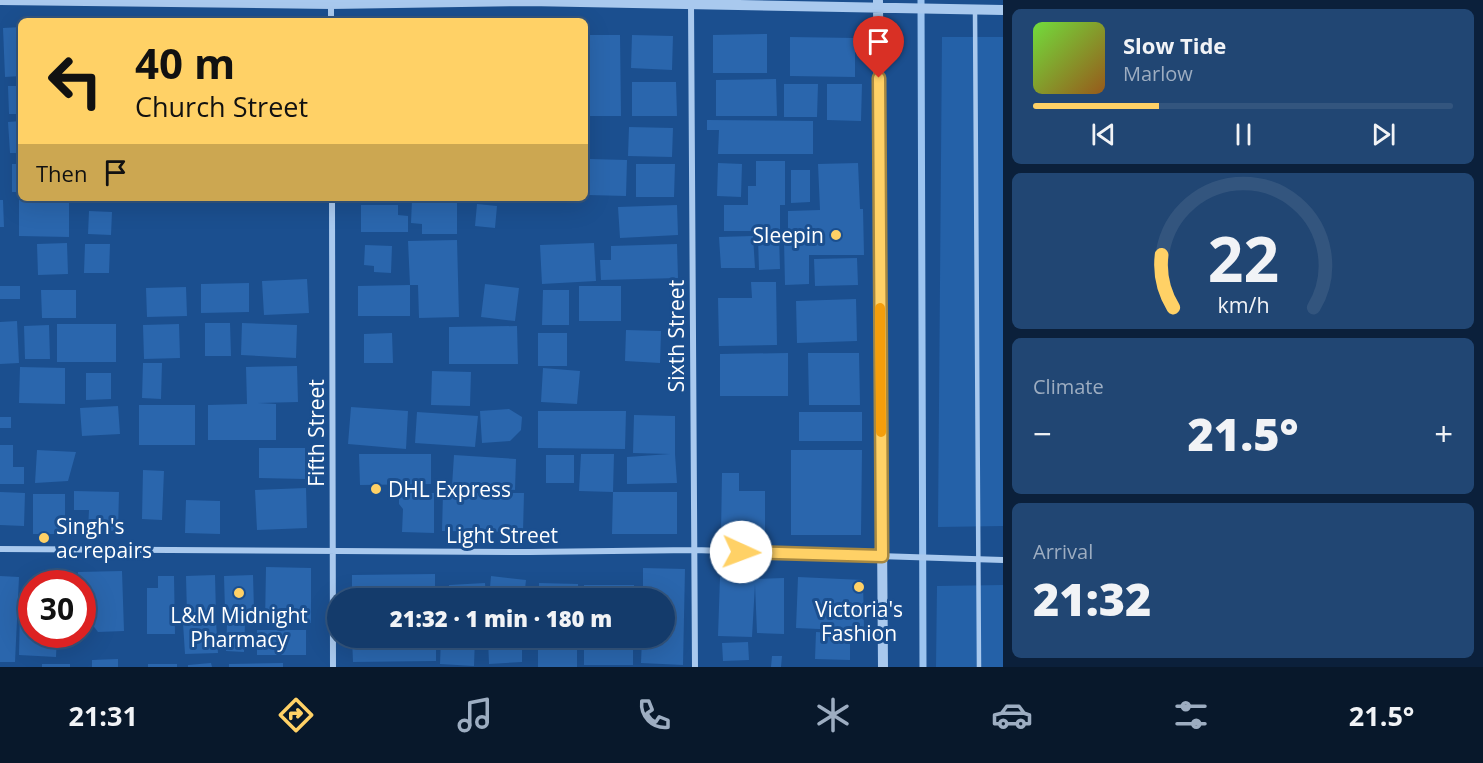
<!DOCTYPE html>
<html lang="en">
<head>
<meta charset="utf-8">
<style>
  body { margin:0; font-family:"Open Sans",sans-serif; background:#214673; color:#f1f3f6; height:100vh; display:flex; flex-direction:column; font-size:22px; white-space:nowrap }
  * { box-sizing:border-box; margin:0 }
  p { font-size:20px; color:#9dadc1 }
  .icon { flex:none; width:33px; height:33px; fill:none; stroke:currentColor; stroke-width:2; stroke-linecap:round; stroke-linejoin:round }
  .map { position:relative; flex:1; overflow:hidden }
  .details { display:flex; flex-direction:column; gap:9px; padding:9px; background:#0b203b; width:480px }
  .details>* { flex:none }
  .top-card { position:absolute; left:18px; top:18px; width:570px; height:183px; border-radius:9px; box-shadow:0 6px 24px #0002,0 0 0 2px #33557e; background:#ffd166; color:#111; overflow:hidden }
  .speed { position:absolute; left:18px; top:570px; display:flex; gap:12px; font-size:30px; font-weight:700; text-align:center }
  .speed>* { display:grid; place-content:center; width:78px; height:78px; border-radius:50%; background:#143b6b; box-shadow:0 6px 24px #0002,0 0 0 2px #33557e; line-height:1 }
  .speed .limit { border:9px solid #d22; background:#fff; color:#111 }
  .pin { position:absolute; display:grid; place-items:center; width:51px; height:51px; color:#fff; margin:-62px -26px; border-radius:50% 50% 50% 0; rotate:-45deg; box-shadow:0 0 6px #0007 }
  .pin .icon { rotate:45deg }
  .me { position:absolute; width:66px; margin:-33px; rotate:92deg; stroke-linejoin:round; filter:drop-shadow(0 0 4px #0008) }
  .turn { display:flex; align-items:center; gap:21px; height:126px; padding:0 18px; font-size:27px }
  .turn .icon { width:78px; height:78px; stroke-width:2.5 }
  .turn b { display:block; font-size:42px; line-height:51px }
  .then { display:flex; align-items:center; height:57px; padding:0 18px; background:#0003; gap:12px; font-size:22px }
  .big { font-size:45px; font-weight:800; line-height:1.1 }
  .details .widget { flex:1; display:flex; flex-direction:column; justify-content:center; gap:9px; min-width:0; padding:0 21px; border-radius:9px; background:#214673 }
  .details .dial { align-items:center; gap:0 }
  .dial svg { height:156px; overflow:visible; fill:none; stroke:#33557e; stroke-width:7; stroke-linecap:round; text-anchor:middle }
  .dial text { fill:#f1f3f6; stroke:none }
  .song { display:flex; align-items:center; gap:18px }
  .cover { width:72px; height:72px; border-radius:9px; background:linear-gradient(135deg,hsl(100 70% 55%),hsl(30 70% 35%)) }
  .played { height:6px; border-radius:3px; background:linear-gradient(90deg,#ffd166 30%,#33557e 30%) }
  .keys { display:flex; justify-content:space-around; direction:ltr }
  .heat { display:flex; justify-content:space-between; align-items:center; font-size:33px; direction:ltr }
  .trip { position:absolute; left:327px; top:588px; width:348px; height:60px; border-radius:30px; background:#143b6b; box-shadow:0 6px 24px #0002,0 0 0 2px #33557e; font-weight:800; line-height:60px; text-align:center }
  .menu { display:flex; height:96px; justify-content:space-around; align-items:center; background:#08182b; color:#9dadc1 }
  .menu .icon { width:42px; height:42px }
  .menu .on { color:#ffd166 }
  .menu b { font-size:27px; color:#f1f3f6 }
  main { display:flex; flex:1; min-height:0 }
  .map>svg:first-child { display:block }
</style>
</head>
<body>
<main>
<div class="map">
<svg width="1003" height="667" viewBox="0 0 1003 667">
  <rect width="100%" height="100%" fill="#1b4f8f"/>
  <path fill="#2461a8" d="M942 37H1003V526L938 527Z
    M1003 585V667H936L937 586Z"/>
  <g fill="none" stroke-linecap="round" stroke-linejoin="round">
    <path stroke="#9cc4f0" stroke-width="7" d="M921 0 923 667"/>
  </g>
  <path fill="#2a66ad" d="M21 27V76L5 77 3 28Z
    M767 34V73H713V35Z
    M586 35H620L621 116H587Z
    M632 35 673 36 672 70 631 68Z
    M790 37 855 38V77L790 76Z
    M776 79 777 116H716V80Z
    M632 82H676L677 116H632Z
    M784 84H818L817 117H784Z
    M827 84H862L861 121 827 120Z
    M8 86H21V114H9Z
    M707 120 813 121V154H718L719 130H707Z
    M21 121V153H10L8 122Z
    M629 127 673 128 672 157 628 156Z
    M589 159 627 160 626 196 588 195Z
    M756 161H785V205H780V231H724V205H748V186H756Z
    M718 163 742 164 741 197 717 196Z
    M858 163 860 209H863L864 255H809V284L785 285 784 240 809 239V231L788 230V211L820 210 818 164Z
    M12 164H21V192H12Z
    M636 164H675L674 197H636Z
    M791 170H810V202L791 203Z
    M412 199 457 200V234H422V224L411 223Z
    M0 200H3L4 227H0Z
    M19 200 69 201V237L19 236Z
    M477 204 497 206 495 228 475 226Z
    M361 205H398V215L408 216V232H361Z
    M677 205 678 235 620 238 618 207Z
    M89 211 112 212 111 235 88 234Z
    M753 236 755 268H721L719 237Z
    M779 236 780 269 759 270 758 237Z
    M457 240 459 317 419 318 418 285H410V316H358V286L410 285 408 241Z
    M67 243 68 274 38 275 37 244Z
    M594 243 596 281 542 284 540 245Z
    M85 244H110L109 273H84Z
    M677 244 678 278 601 280 600 260H611V246Z
    M365 245 392 246 391 273 374 272V266L364 265Z
    M857 258 858 285 815 286 814 259Z
    M307 279 309 313 264 315 262 281Z
    M751 282H776L777 345 719 346 718 298H752Z
    M249 283V312L201 313V284Z
    M485 284 519 288 515 321 481 317Z
    M0 286H20V299H0Z
    M579 286H621V321H579Z
    M186 287 187 316 147 317 146 288Z
    M41 290H76V318H42Z
    M543 290H569V325H542Z
    M856 299 857 341 797 343 796 301Z
    M17 321 19 363 0 364V322Z
    M205 323H230L231 356H205Z
    M242 323 297 325 296 358 241 355Z
    M57 324H116V362H57Z
    M179 324 180 358 144 359 143 325Z
    M49 325 50 359H25L24 326Z
    M517 326 518 364H449V327Z
    M626 330 661 331 660 363 625 361Z
    M392 333 393 363H364V334Z
    M538 333H567V366H538Z
    M788 353V396H720V354Z
    M808 353H859L860 405H809Z
    M143 363H162L161 399 142 398Z
    M297 366 298 402 258 403 276 404V440H208V405L247 404 246 367Z
    M20 367 65 368V404L19 403Z
    M543 368 580 371 577 404 541 402Z
    M432 371 471 372 470 406 431 405Z
    M86 373H111V399L86 400Z
    M139 405H195V445H139Z
    M118 406 120 434 82 436 80 408Z
    M351 407 408 411 406 449 348 444Z
    M509 409 522 417 521 430 510 441 482 443 480 411Z
    M538 411H626L625 449 538 448Z
    M417 412 478 416 475 447 415 443Z
    M799 412H862V441H799Z
    M634 415 675 416V454L677 483 627 484V457L670 454 633 453Z
    M0 417H11V428H0Z
    M0 445H13V467H24V484H0Z
    M259 448H305V479L259 478Z
    M37 450 76 452 68 481 35 483Z
    M791 450H862L861 535H791Z
    M359 454H431V484L360 485Z
    M581 454H614L613 492 579 491Z
    M454 455 516 459 515 490 452 486Z
    M546 455H574V483H546Z
    M143 470 164 471 162 520 142 519Z
    M722 473H739V491H765V535L721 534Z
    M306 488 307 528 257 530 255 490Z
    M74 491 119 492 118 531 88 530 89 510H74Z
    M0 492 25 493 24 526 0 525Z
    M399 492 434 493V533L402 532 403 509 399 504Z
    M613 492H677V534H612Z
    M443 493H524L523 532 442 531Z
    M33 494H65V534H33Z
    M186 500 220 501V534L185 533Z
    M266 567 311 568V623H265Z
    M643 568 685 569 683 665 641 663 642 638H664V598H643Z
    M122 571 124 631 98 632 82 611V584H78V572Z
    M435 574V598H352V575Z
    M215 575 216 614 187 615 186 576Z
    M253 575 254 610 225 611 224 576Z
    M0 576 19 577 15 662H0Z
    M158 576H174L175 634H147V588H158Z
    M491 576 526 580 524 598H489Z
    M720 577 755 579 784 578V634L757 633 755 584 752 637 718 636Z
    M798 577 863 580 864 631 796 628Z
    M485 583 486 598H449V585Z
    M539 583 578 584V598H539Z
    M584 585H634V598H584Z
    M20 609H32V634H57L56 657 19 655Z
    M216 621 218 653 185 654 183 623Z
    M227 623H245L244 652 226 651Z
    M257 630H306V655H257Z
    M816 632 850 634V660L815 659Z
    M352 638H436V661L353 662Z
    M441 638H475L474 666 440 664Z
    M488 638H522V662L489 664Z
    M538 638H577V667H538Z
    M584 638H633V665H584Z
    M748 642 749 660 723 661 722 643Z
    M772 656H782L781 667H771Z
    M118 659V667H92V660Z
    M211 663 212 667H188V665Z
    M283 663V667H229V664Z
    M42 664H70V667H42Z
    M148 664H177V667H148Z"/>
  <g fill="none" stroke-linecap="round" stroke-linejoin="round">
    <path stroke="#a9c9ee" stroke-width="4.5" d="M975 10 979 667"/>
    <path stroke="#a9c9ee" stroke-width="6" d="M331 4V21
      M691 4 695 667
      M332 198 333 667
      M0 549 530 552 694 550 1003 560"/>
    <path stroke="#a9c9ee" stroke-width="10" d="M0 0 331 4 528 1 1003 10
      M878 1 883 667"/>
  </g>
  <g fill="none" stroke-linecap="round" stroke-linejoin="round">
    <defs>
      <path id="route" d="M741 552 882 556 879 78"/>
    </defs>
    <use href="#route" stroke="#a68842" stroke-width="15"/>
    <use href="#route" stroke="#ffd166" stroke-width="10"/>
    <path stroke="#f59e0b" stroke-width="10" d="M880 308 881 432"/>
  </g>
  <g fill="#ffd166" stroke="#1b4f8f" stroke-width="2">
    <circle cx="836" cy="235" r="6"/>
    <circle cx="376" cy="489" r="6"/>
    <circle cx="44" cy="538" r="6"/>
    <circle cx="859" cy="587" r="6"/>
    <circle cx="239" cy="593" r="6"/>
  </g>
  <g text-anchor="middle" dominant-baseline="central" stroke-width="6" stroke-linejoin="round" paint-order="stroke">
    <g font-size="21" fill="#fff" stroke="#1b4f8f" text-anchor="start">
      <text x="824" y="235" text-anchor="end">Sleepin</text>
      <text x="388" y="489">DHL Express</text>
      <text x="56" y="526">Singh's<tspan x="56" dy="24">ac repairs</tspan></text>
      <text x="859" y="609" text-anchor="middle">Victoria's<tspan x="859" dy="24">Fashion</tspan></text>
      <text x="239" y="615" text-anchor="middle">L&amp;M Midnight<tspan x="239" dy="24">Pharmacy</tspan></text>
    </g>
    <g font-size="21" fill="#fff" stroke="#1b4f8f">
      <text transform="translate(676 336) rotate(-90)">Sixth Street</text>
      <text transform="translate(316 433) rotate(-90)">Fifth Street</text>
      <text x="502" y="535">Light Street</text>
    </g>
  </g>
</svg>
<div class="speed"><div class="limit">30</div></div>
<div class="pin" style="left:879px;top:78px;background:#d93025"><svg class="icon" aria-label="arrive" viewBox="0 0 24 24"><path d="M6 21V4h12l-3 4 3 4H6"/></svg></div>
<svg class="me" style="left:741px;top:552px" viewBox="-20 -20 40 40"><circle r="19" fill="#fff"/><path d="M0-13L10 11 0 6-10 11z" fill="#ffd166"/></svg>
<div class="trip">21:32 · 1 min · 180 m</div>
<div class="top-card">
<div class="turn"><svg class="icon" aria-label="left" viewBox="0 0 24 24"><path d="M17 20v-9H6M10 6l-5 5 5 5"/></svg><div><b>40 m</b>Church Street</div></div>
<div class="then">Then<svg class="icon" aria-label="arrive" viewBox="0 0 24 24"><path d="M6 21V4h12l-3 4 3 4H6"/></svg></div>
</div>
</div>
<section class="details">
<div class="widget">
<div class="song"><i class="cover"></i><div><b>Slow Tide</b><p>Marlow</p></div></div>
<div class="played"></div>
<div class="keys"><svg class="icon" aria-label="previous" viewBox="0 0 24 24"><path d="M18 5L8 12l10 7zM5 5v14"/></svg><svg class="icon" aria-label="pause" viewBox="0 0 24 24"><path d="M8 5v14M16 5v14"/></svg><svg class="icon" aria-label="next" viewBox="0 0 24 24"><path d="M6 5l10 7-10 7zM19 5v14"/></svg></div>
</div>
<div class="widget dial"><svg viewBox="0 0 100 80">
<path d="M14 69A42 42 0 1 1 86 69"/>
<path d="M14 69A42 42 0 0 1 8 42" stroke="#ffd166"/>
<text x="50" y="56" font-size="32" font-weight="700">22</text>
<text x="50" y="72" font-size="11">km/h</text>
</svg></div>
<div class="widget"><p>Climate</p>
<div class="heat"><a>−</a><b class="big">21.5°</b><a>+</a></div>
</div>
<div class="widget"><p>Arrival</p><b class="big">21:32</b></div>
</section>
</main>
<nav class="menu">
<b>21:31</b>
<svg class="icon on" aria-label="directions" viewBox="0 0 24 24"><path d="M12 3l9 9-9 9-9-9zM9 14v-3h6M13 9l2 2-2 2"/></svg>
<svg class="icon" aria-label="music" viewBox="0 0 24 24"><path d="M9 18V5l10-2v13"/><circle cx="6" cy="18" r="3"/><circle cx="16" cy="16" r="3"/></svg>
<svg class="icon" aria-label="phone" viewBox="0 0 24 24"><path d="M5 4h4l2 5-3 2q2 4 5 5l2-3 5 2v4C11 20 4 13 5 4z"/></svg>
<svg class="icon" aria-label="climate" viewBox="0 0 24 24"><path d="M12 3v18M4 7l16 10M4 17L20 7"/></svg>
<svg class="icon" aria-label="car" viewBox="0 0 24 24"><path d="M5 17H2v-5l4-1 3-4h7l3 4 3 1v5h-3M9 17h6M6 11h13"/><circle cx="7" cy="17" r="2"/><circle cx="17" cy="17" r="2"/></svg>
<svg class="icon" aria-label="filters" viewBox="0 0 24 24"><path d="M4 7h16M4 17h16"/><circle cx="9" cy="7" r="2"/><circle cx="15" cy="17" r="2"/></svg>
<b>21.5°</b>
</nav>
</body>
</html>
